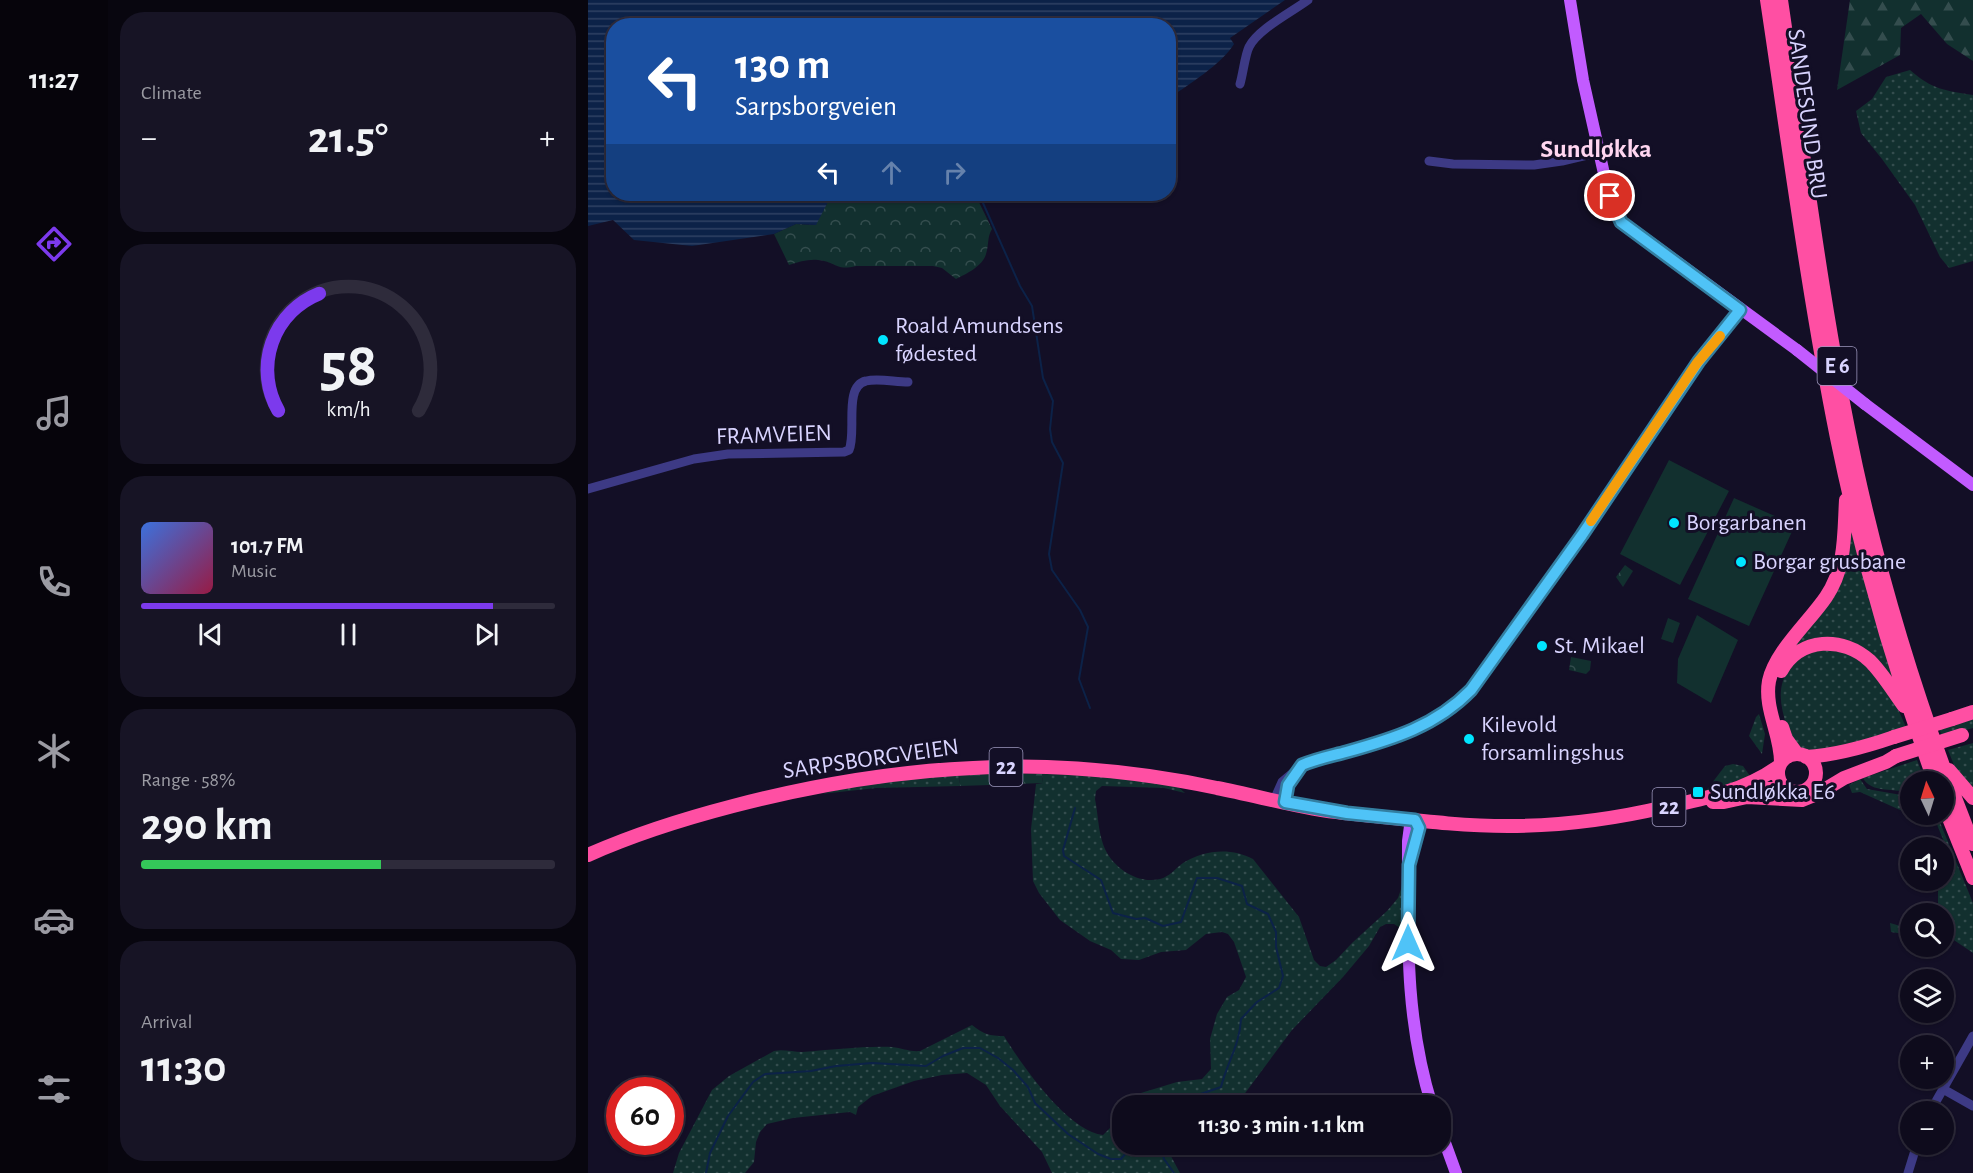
<!DOCTYPE html>
<html lang="en">
<head>
<meta charset="utf-8">
<style>
  body { margin:0; font-family:"Alegreya Sans",sans-serif; background:#171425; color:#f1f3f6; height:100vh; display:flex; flex-direction:column; font-size:22px; white-space:nowrap }
  * { box-sizing:border-box; margin:0 }
  p { font-size:20px; color:#9b9ba3 }
  .icon { flex:none; width:33px; height:33px; fill:none; stroke:currentColor; stroke-width:2; stroke-linecap:round; stroke-linejoin:round }
  .map { position:relative; flex:1; overflow:hidden }
  .drawer { display:flex; flex-direction:column; gap:12px; padding:12px; background:#08060f; width:480px }
  .drawer>* { flex:none }
  .guide { position:absolute; left:18px; top:18px; width:570px; height:183px; border-radius:24px; box-shadow:0 2px 4px #0004,0 0 0 2px #2e2b3b; background:#1a4fa0; color:#fff; overflow:hidden }
  .needle { width:39px; rotate:356deg }
  .buttons { position:absolute; left:1312px; top:771px; display:grid; gap:12px }
  .buttons a { display:grid; place-items:center; width:54px; height:54px; border-radius:50%; background:#0e0b1c; box-shadow:0 2px 4px #0004,0 0 0 2px #2e2b3b; font-size:30px }
  .speed { position:absolute; left:18px; top:1077px; display:flex; gap:12px; font-size:30px; font-weight:700; text-align:center }
  .speed>* { display:grid; place-content:center; width:78px; height:78px; border-radius:50%; background:#0e0b1c; box-shadow:0 2px 4px #0004,0 0 0 2px #2e2b3b; line-height:1 }
  .speed .limit { border:9px solid #d22; background:#fff; color:#111 }
  .pin { position:absolute; display:grid; place-items:center; width:51px; height:51px; color:#fff; margin:-26px; border:3px solid #fff; border-radius:50%; box-shadow:0 2px 6px #0007 }
  .me { position:absolute; width:66px; margin:-33px; rotate:0deg; stroke-linejoin:round; filter:drop-shadow(0 0 4px #0008) }
  .turn { display:flex; align-items:center; gap:21px; height:126px; padding:0 30px; font-size:27px }
  .turn .icon { width:78px; height:78px; stroke-width:2.5 }
  .turn b { display:block; font-size:42px; line-height:51px }
  .lanes { display:flex; align-items:center; height:57px; padding:0 30px; background:#0003; justify-content:center; gap:30px; direction:ltr }
  .lanes .off { opacity:.35 }
  .big { font-size:45px; font-weight:700; line-height:1.1 }
  .drawer .widget { flex:1; display:flex; flex-direction:column; justify-content:center; gap:9px; min-width:0; padding:0 21px; border-radius:24px; background:#171425 }
  .drawer .dial { align-items:center; gap:0 }
  .dial svg { height:156px; overflow:visible; fill:none; stroke:#2e2b3b; stroke-width:7; stroke-linecap:round; text-anchor:middle }
  .dial text { fill:#f1f3f6; stroke:none }
  .song { display:flex; align-items:center; gap:18px }
  .cover { width:72px; height:72px; border-radius:9px; background:linear-gradient(135deg,hsl(220 70% 55%),hsl(340 70% 35%)) }
  .played { height:6px; border-radius:3px; background:linear-gradient(90deg,#7c3aed 85%,#2e2b3b 85%) }
  .keys { display:flex; justify-content:space-around; direction:ltr }
  .heat { display:flex; justify-content:space-between; align-items:center; font-size:33px; direction:ltr }
  .charge { height:9px; border-radius:4px; background:linear-gradient(90deg,#34c759 58%,#2e2b3b 0) }
  .trip { position:absolute; left:524px; top:1095px; width:339px; height:60px; border-radius:24px; background:#0e0b1c; box-shadow:0 2px 4px #0004,0 0 0 2px #2e2b3b; font-weight:700; line-height:60px; text-align:center }
  main { display:flex; flex:1; min-height:0 }
  .dock { display:flex; flex-direction:column; width:108px; justify-content:space-around; align-items:center; background:#06040b; color:#9b9ba3 }
  .dock .icon { width:42px; height:42px }
  .dock .selected { color:#7c3aed }
  .dock b { font-size:27px; color:#f1f3f6 }
  .map>svg:first-child { display:block }
</style>
</head>
<body>
<main>
<nav class="dock">
<b>11:27</b>
<svg class="icon selected" aria-label="directions" viewBox="0 0 24 24"><path d="M12 3l9 9-9 9-9-9zM9 14v-3h6M13 9l2 2-2 2"/></svg>
<svg class="icon" aria-label="music" viewBox="0 0 24 24"><path d="M9 18V5l10-2v13"/><circle cx="6" cy="18" r="3"/><circle cx="16" cy="16" r="3"/></svg>
<svg class="icon" aria-label="phone" viewBox="0 0 24 24"><path d="M5 4h4l2 5-3 2q2 4 5 5l2-3 5 2v4C11 20 4 13 5 4z"/></svg>
<svg class="icon" aria-label="climate" viewBox="0 0 24 24"><path d="M12 3v18M4 7l16 10M4 17L20 7"/></svg>
<svg class="icon" aria-label="car" viewBox="0 0 24 24"><path d="M5 17H2v-5l4-1 3-4h7l3 4 3 1v5h-3M9 17h6M6 11h13"/><circle cx="7" cy="17" r="2"/><circle cx="17" cy="17" r="2"/></svg>
<svg class="icon" aria-label="filters" viewBox="0 0 24 24"><path d="M4 7h16M4 17h16"/><circle cx="9" cy="7" r="2"/><circle cx="15" cy="17" r="2"/></svg>
</nav>
<section class="drawer">
<div class="widget"><p>Climate</p>
<div class="heat"><a>−</a><b class="big">21.5°</b><a>+</a></div>
</div>
<div class="widget dial"><svg viewBox="0 0 100 80">
<path d="M14 69A42 42 0 1 1 86 69"/>
<path d="M14 69A42 42 0 0 1 35 9" stroke="#7c3aed"/>
<text x="50" y="56" font-size="32" font-weight="700">58</text>
<text x="50" y="72" font-size="11">km/h</text>
</svg></div>
<div class="widget">
<div class="song"><i class="cover"></i><div><b>101.7 FM</b><p>Music</p></div></div>
<div class="played"></div>
<div class="keys"><svg class="icon" aria-label="previous" viewBox="0 0 24 24"><path d="M18 5L8 12l10 7zM5 5v14"/></svg><svg class="icon" aria-label="pause" viewBox="0 0 24 24"><path d="M8 5v14M16 5v14"/></svg><svg class="icon" aria-label="next" viewBox="0 0 24 24"><path d="M6 5l10 7-10 7zM19 5v14"/></svg></div>
</div>
<div class="widget"><p>Range · 58%</p><b class="big">290 km</b><div class="charge"></div></div>
<div class="widget"><p>Arrival</p><b class="big">11:30</b></div>
</section>
<div class="map">
<svg width="1385" height="1173" viewBox="0 0 1385 1173">
  <defs>
    <pattern id="grass-dots" width="8" height="8" patternUnits="userSpaceOnUse" patternTransform="scale(1.5)"><rect width="8" height="8" fill="#12302f"/><path d="M2 2h.1M6 6h.1" fill="none" stroke="#344d4e" stroke-width="1.8" stroke-linecap="round"/></pattern>
    <pattern id="forest-firs" width="22" height="20" patternUnits="userSpaceOnUse" patternTransform="scale(1.5)"><rect width="22" height="20" fill="#12302f"/><path d="M5 1l3.5 6h-7zM16 11l3.5 6h-7z" fill="#344d4e"/></pattern>
    <pattern id="park-crowns" width="20" height="18" patternUnits="userSpaceOnUse" patternTransform="scale(1.5)"><rect width="20" height="18" fill="#12302f"/><path d="M2 6a3 3 0 1 1 6 0M12 15a3 3 0 1 1 6 0" fill="none" stroke="#344d4e"/></pattern>
    <pattern id="water-rules" width="6" height="5" patternUnits="userSpaceOnUse" patternTransform="scale(1.5)"><rect width="6" height="5" fill="#0c2248"/><path d="M0 2.5h6" fill="none" stroke="#2f4163"/></pattern>
  </defs>
  <rect width="100%" height="100%" fill="#130f26"/>
  <path fill="url(#grass-dots)" d="M1322 70C1343 89 1358 91 1385 95V261L1361 268 1352 257 1327 205 1294 159 1273 133 1268 111 1284 99 1298 77Z
    M1261 518 1308 688 1267 646 1208 649 1206 646 1244 596Z
    M1243 646 1279 663 1309 707 1318 727C1292 736 1244 755 1219 750 1207 748 1202 737 1199 727 1192 705 1188 685 1203 666 1206 663 1209 657 1212 655 1221 651 1234 649 1243 646Z
    M1171 714 1177 734 1174 754 1161 736 1168 717Z
    M1385 717V728L1354 737 1351 728Z
    M1385 743V793L1366 765 1360 750Z
    M1329 760 1337 781 1323 782V794C1308 787 1283 794 1275 778Z
    M1145 764 1155 766 1162 776 1117 792 1137 766Z
    M454 774 503 775 587 784 597 793 576 788 514 786 508 791 507 799C510 813 510 830 515 844 522 866 549 885 572 879 581 877 588 868 595 863 615 850 643 847 665 859L711 917 726 960 732 966 738 967 748 960 764 943 799 911 810 898 816 880 812 928 806 924H798L792 927 781 946 755 977 704 1030 652 1100 647 1105H537L543 1096 589 1082 614 1079 623 1069 622 1039 629 1014 639 997 651 990 658 977 646 942 640 934 634 932 618 934 598 950 573 952 551 960 533 959 523 950 502 941 472 920 451 893 445 881 443 829 448 784 455 783Z
    M371 775 372 786 288 788 233 794 286 781Z
    M1272 779 1279 789 1319 796 1323 798V814L1339 815 1342 821 1321 814 1272 792 1264 793 1261 785Z
    M1345 815H1349L1385 903V953L1357 934 1356 914 1350 913V881L1356 880 1357 844Z
    M1302 923 1323 929V935L1303 932Z
    M384 1025C395 1034 402 1036 416 1036 433 1064 480 1132 515 1135L528 1122 534 1111V1144L577 1145 592 1173H464L454 1152 412 1106 398 1085 379 1073 354 1075 326 1081 284 1096 270 1107 268 1115 262 1112 205 1118 179 1124 172 1132 168 1142 166 1162 157 1173H85L91 1153 124 1090 141 1076 186 1051C195 1049 205 1052 214 1052 244 1050 274 1046 304 1047 314 1048 322 1052 332 1051Z"/>
  <path fill="url(#forest-firs)" d="M1262 0H1385V61L1359 44 1333 14 1313 28 1312 55 1249 90Z
    M415 773 454 774 455 783 372 786 371 775Z"/>
  <path fill="url(#park-crowns)" d="M252 194H387L404 229C399 237 401 245 398 254 395 266 378 274 368 279L354 268 345 266H268C247 271 249 262 230 260 220 259 211 262 201 265L186 234 208 224 227 225 242 198Z
    M1037 565 1045 571 1035 587 1028 577Z
    M983 657 1003 661 1002 670 998 674 981 670Z"/>
  <path fill="#12302f" d="M1081 460 1141 491 1092 585 1032 554Z
    M1146 498 1207 525 1161 626 1100 599Z
    M1109 615 1150 640 1123 703 1089 683 1090 659Z
    M1080 618 1092 623 1085 643 1073 639Z"/>
  <path fill="url(#water-rules)" d="M0 0H697L642 38 646 44C634 64 600 85 581 98L580 26H26V194H252L242 198 228 225 208 224 186 234 104 246 46 240 25 220 0 226Z"/>
  <g fill="none" stroke-linecap="round" stroke-linejoin="round">
    <path stroke="#0c2248" stroke-width="2" d="M391 194 432 286 444 306 455 378 465 401 462 429 464 442 475 463 461 554 464 570 492 610 500 627 491 679 502 708
      M487 808 475 850 476 856 513 880 525 913 548 919 557 918 575 926 593 922 609 878H629L654 886 659 904 680 914 688 932V947L695 976 691 988 669 1002 653 1019C652 1044 639 1063 633 1087L601 1098 589 1106
      M572 1144 576 1159 586 1173
      M118 1173 122 1153 140 1116 165 1082 177 1074 223 1071 248 1066 284 1063 338 1066 355 1056 375 1048H392L410 1058 425 1070 440 1087 447 1103 480 1134 510 1154 523 1159H533L538 1153 539 1144"/>
    <path stroke="#3d3a85" stroke-width="9" d="M652 84C655 74 657 55 661 47 670 29 704 12 720 0
      M841 161 865 164 946 165 974 161 1012 152
      M0 489 106 459 140 454 256 452 261 450C269 433 255 386 278 381 290 378 307 382 320 382
      M686 800 694 782 714 765 802 739 832 728 869 704 883 690 994 535 1111 361 1152 310
      M697 802 701 785 707 773
      M1355 1089 1385 1106
      M1342 1112 1385 1036
      M1320 1173 1329 1144"/>
    <path stroke="#c25bff" stroke-width="12" d="M982 0 995 80 1021 196 1033 221 1209 350
      M1277 404 1385 485
      M827 821 822 826 820 841C820 933 816 1016 844 1106
      M852 1129 868 1173"/>
    <path stroke="#ff4fa3" stroke-width="14" d="M1179 0C1201 146 1220 293 1249 438 1273 555 1306 670 1347 782
      M1193 0C1216 156 1235 313 1268 467 1296 595 1336 722 1385 844
      M1193 671C1212 637 1255 636 1282 661 1295 674 1305 691 1316 706
      M1364 719 1385 712
      M1194 727 1198 739 1209 754
      M1190 773a19 19 0 1 1 38 0a19 19 0 1 1-38 0Z
      M1218 757C1249 755 1277 747 1306 737
      M1193 762C1193 734 1176 709 1181 681 1187 652 1221 622 1238 597 1258 568 1256 534 1258 500
      M1361 770 1385 798
      M1154 794 1173 789H1199
      M1125 802H1136L1159 797 1214 800 1231 793 1256 778 1298 762 1308 756
      M1356 806 1385 878
      M0 855C47 834 95 819 145 806 248 779 353 764 459 767 517 769 573 776 629 788 671 796 713 809 755 813 810 818 865 826 920 826 973 826 1026 819 1077 807 1116 799 1159 790 1191 766"/>
    <path stroke="#c25bff" stroke-width="12" d="M1209 350 1277 404"/>
    <path stroke="#ff4fa3" stroke-width="14" d="M1306 737 1364 719
      M1308 756 1374 735"/>
  </g>
  <g fill="none" stroke-linecap="round" stroke-linejoin="round">
    <defs>
      <path id="route" d="M820 943 821 865 831 828 827 820 759 813 697 802 700 785 714 765C728 759 743 756 758 752 805 739 848 726 883 690L994 535 1111 361 1152 310 1033 222 1022 196"/>
    </defs>
    <use href="#route" stroke="#337fa1" stroke-width="15"/>
    <use href="#route" stroke="#4fc3f7" stroke-width="10"/>
    <path stroke="#f59e0b" stroke-width="10" d="M1003 521 1109 363 1132 336"/>
  </g>
  <g fill="#00e5ff" stroke="#130f26" stroke-width="2">
    <circle cx="295" cy="340" r="6"/>
    <circle cx="1086" cy="523" r="6"/>
    <circle cx="1153" cy="562" r="6"/>
    <circle cx="954" cy="646" r="6"/>
    <circle cx="881" cy="739" r="6"/>
    <rect x="1104" y="786" width="12" height="12" rx="3"/>
  </g>
  <g text-anchor="middle" dominant-baseline="central" stroke-width="6" stroke-linejoin="round" paint-order="stroke">
    <g fill="#130f26" stroke="#9e99be" stroke-width="1.5">
      <rect x="1229.5" y="347" width="39" height="38" rx="4.5"/>
      <rect x="401.5" y="748" width="33" height="38" rx="4.5"/>
      <rect x="1064.5" y="788" width="33" height="38" rx="4.5"/>
    </g>
    <g font-size="22" font-weight="bold" fill="#d9d4ff">
      <text x="1249" y="366">E 6</text>
      <text x="418" y="767">22</text>
      <text x="1081" y="807">22</text>
    </g>
    <g font-size="24" fill="#d9d4ff" stroke="#130f26">
      <text transform="translate(1219 114) rotate(82)">SANDESUND BRU</text>
      <text transform="translate(186 435) rotate(-2)">FRAMVEIEN</text>
      <text transform="translate(283 759) rotate(-8)">SARPSBORGVEIEN</text>
    </g>
    <g font-size="24" fill="#d9d4ff" stroke="#130f26" text-anchor="start">
      <text x="307" y="326">Roald Amundsens<tspan x="307" dy="28">fødested</tspan></text>
      <text x="1098" y="523">Borgarbanen</text>
      <text x="1165" y="562">Borgar grusbane</text>
      <text x="966" y="646">St. Mikael</text>
      <text x="893" y="725">Kilevold<tspan x="893" dy="28">forsamlingshus</tspan></text>
      <text x="1122" y="792">Sundløkka E6</text>
    </g>
    <g font-size="26" font-weight="bold" fill="#ffd6f0" stroke="#130f26">
      <text x="1008" y="149">Sundløkka</text>
    </g>
  </g>
</svg>
<div class="buttons">
<a><svg class="needle" viewBox="-14 -14 28 28"><path d="M0-13l5 13h-10z" fill="#e53935"/><path d="M0 13l5-13h-10z" fill="#9b9ba3"/></svg></a>
<a><svg class="icon" aria-label="sound" viewBox="0 0 24 24"><path d="M4 9h4l5-4v14l-5-4H4zM17 9q2 3 0 6"/></svg></a>
<a><svg class="icon" aria-label="search" viewBox="0 0 24 24"><circle cx="10" cy="10" r="6"/><path d="M15 15l6 6"/></svg></a>
<a><svg class="icon" aria-label="layers" viewBox="0 0 24 24"><path d="M12 4l9 5-9 5-9-5zM3 14l9 5 9-5"/></svg></a>
<a>+</a>
<a>−</a>
</div>
<div class="speed"><div class="limit">60</div></div>
<div class="pin" style="left:1022px;top:196px;background:#d93025"><svg class="icon" aria-label="arrive" viewBox="0 0 24 24"><path d="M6 21V4h12l-3 4 3 4H6"/></svg></div>
<svg class="me" style="left:820px;top:943px" viewBox="-20 -20 40 40"><path d="M0-17L14 15 0 8-14 15z" fill="#4fc3f7" stroke="#fff" stroke-width="4"/></svg>
<div class="trip">11:30 · 3 min · 1.1 km</div>
<div class="guide">
<div class="turn"><svg class="icon" aria-label="left" viewBox="0 0 24 24"><path d="M17 20v-9H6M10 6l-5 5 5 5"/></svg><div><b>130 m</b>Sarpsborgveien</div></div>
<div class="lanes"><svg class="icon" aria-label="left" viewBox="0 0 24 24"><path d="M17 20v-9H6M10 6l-5 5 5 5"/></svg><svg class="icon off" aria-label="ahead" viewBox="0 0 24 24"><path d="M12 20V5M6 11l6-6 6 6"/></svg><svg class="icon off" aria-label="right" viewBox="0 0 24 24"><path d="M7 20v-9h11M14 6l5 5-5 5"/></svg></div>
</div>
</div>
</main>
</body>
</html>
